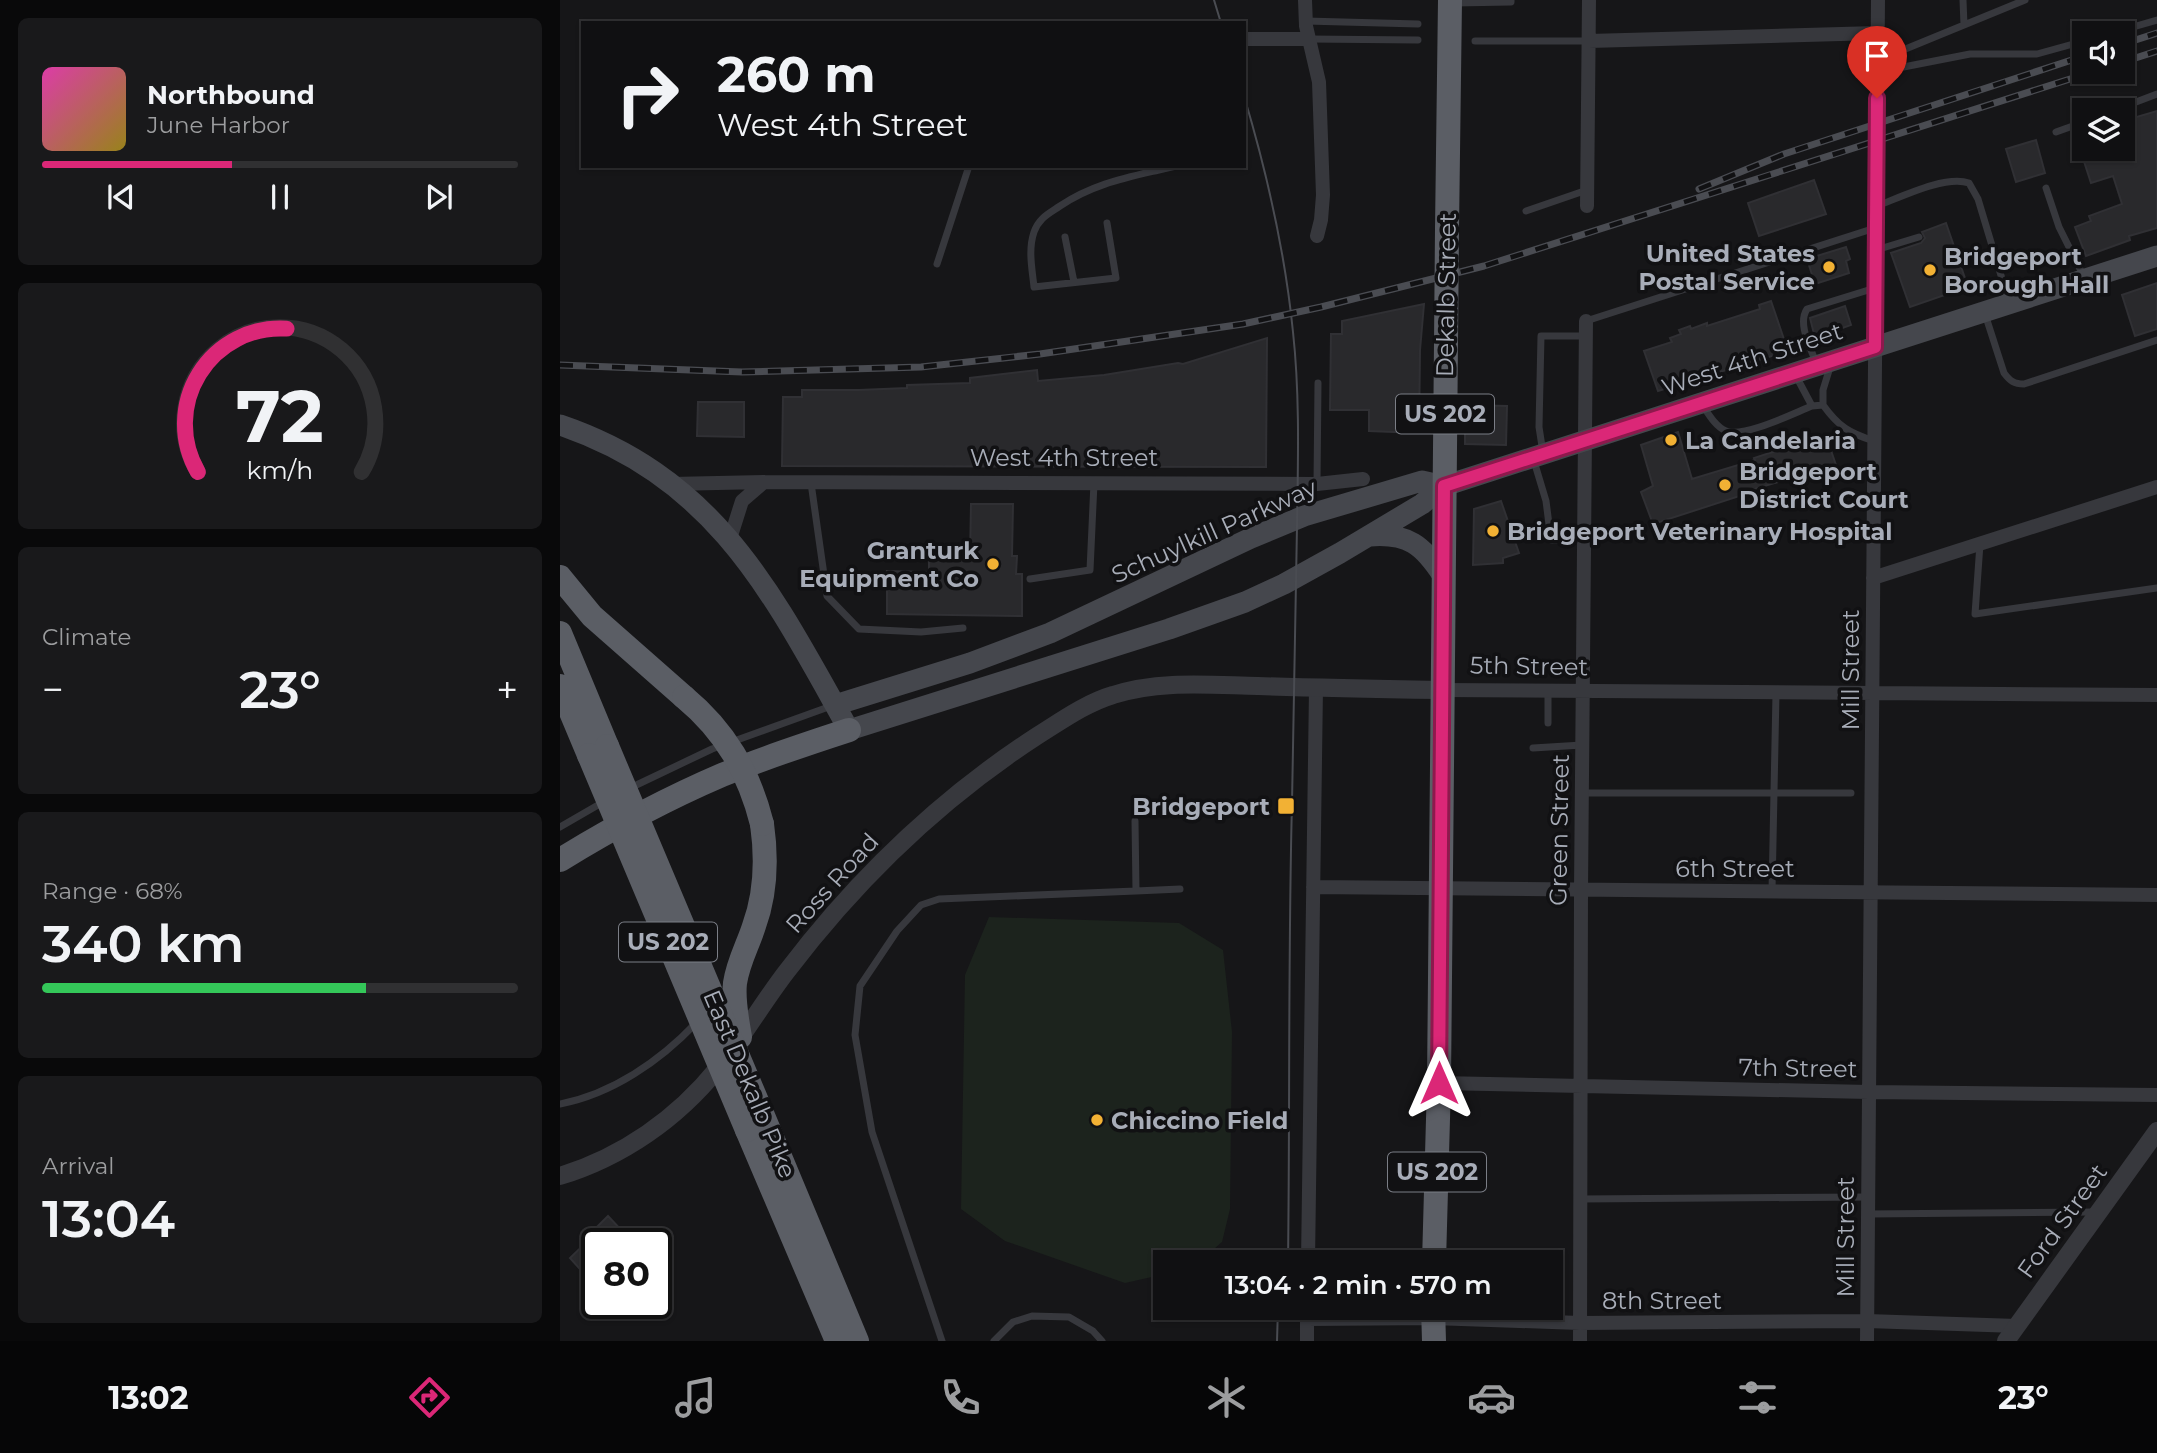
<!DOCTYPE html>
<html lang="en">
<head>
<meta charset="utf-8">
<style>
  body { margin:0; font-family:Montserrat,sans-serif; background:#19191b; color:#f1f3f6; height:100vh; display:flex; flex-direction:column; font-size:26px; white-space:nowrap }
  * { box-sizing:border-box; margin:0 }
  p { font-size:23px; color:#9c9d9f }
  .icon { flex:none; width:38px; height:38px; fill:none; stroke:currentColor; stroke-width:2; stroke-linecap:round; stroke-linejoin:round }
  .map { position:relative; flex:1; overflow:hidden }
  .drawer { display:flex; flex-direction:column; gap:18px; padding:18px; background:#09090a; width:560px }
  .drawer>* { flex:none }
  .guide { position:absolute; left:21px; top:21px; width:665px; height:147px; border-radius:0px; box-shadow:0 2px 5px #0004,0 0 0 2px #303032; background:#101012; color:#f1f3f6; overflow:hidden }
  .buttons { position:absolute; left:1512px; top:21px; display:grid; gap:14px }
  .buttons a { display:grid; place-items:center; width:63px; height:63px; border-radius:0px; background:#101012; box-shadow:0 2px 5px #0004,0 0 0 2px #303032; font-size:35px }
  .speed { position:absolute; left:21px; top:1228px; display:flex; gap:14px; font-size:35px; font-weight:700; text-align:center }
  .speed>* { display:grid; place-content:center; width:91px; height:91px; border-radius:50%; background:#101012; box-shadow:0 2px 5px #0004,0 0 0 2px #303032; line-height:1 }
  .speed .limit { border:4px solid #111; border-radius:10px; background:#fff; color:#111 }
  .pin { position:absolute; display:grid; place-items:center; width:60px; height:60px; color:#fff; margin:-72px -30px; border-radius:50% 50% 50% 0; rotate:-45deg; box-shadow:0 0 7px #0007 }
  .pin .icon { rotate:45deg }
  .me { position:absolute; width:77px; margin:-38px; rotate:0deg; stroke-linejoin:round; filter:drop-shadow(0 0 5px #0008) }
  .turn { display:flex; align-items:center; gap:24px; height:147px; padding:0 21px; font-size:32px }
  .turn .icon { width:91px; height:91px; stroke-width:2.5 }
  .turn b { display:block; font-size:49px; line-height:60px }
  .big { font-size:52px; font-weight:600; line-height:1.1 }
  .drawer .card { flex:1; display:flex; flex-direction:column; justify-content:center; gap:10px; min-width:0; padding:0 24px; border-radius:10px; background:#19191b }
  .drawer .dial { align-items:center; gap:0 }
  .dial svg { height:182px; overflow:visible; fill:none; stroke:#303032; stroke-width:7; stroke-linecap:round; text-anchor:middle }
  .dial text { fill:#f1f3f6; stroke:none }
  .song { display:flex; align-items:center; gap:21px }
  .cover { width:84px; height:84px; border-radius:10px; background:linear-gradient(135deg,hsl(320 70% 55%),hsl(50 70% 35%)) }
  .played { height:7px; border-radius:4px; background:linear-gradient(90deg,#db2777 40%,#303032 40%) }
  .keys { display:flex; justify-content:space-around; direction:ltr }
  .heat { display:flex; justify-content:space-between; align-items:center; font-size:38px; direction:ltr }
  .charge { height:10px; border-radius:5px; background:linear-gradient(90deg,#34c759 68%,#303032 0) }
  .trip { position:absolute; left:593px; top:1250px; width:410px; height:70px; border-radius:0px; background:#101012; box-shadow:0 2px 5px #0004,0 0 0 2px #303032; font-weight:600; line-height:70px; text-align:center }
  .tab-bar { display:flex; height:112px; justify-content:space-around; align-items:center; background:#060607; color:#9c9d9f }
  .tab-bar .icon { width:49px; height:49px }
  .tab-bar .current { color:#db2777 }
  .tab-bar b { font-size:32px; color:#f1f3f6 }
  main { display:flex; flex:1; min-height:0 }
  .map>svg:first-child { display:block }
</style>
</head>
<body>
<main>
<section class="drawer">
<div class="card">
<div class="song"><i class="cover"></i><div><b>Northbound</b><p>June Harbor</p></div></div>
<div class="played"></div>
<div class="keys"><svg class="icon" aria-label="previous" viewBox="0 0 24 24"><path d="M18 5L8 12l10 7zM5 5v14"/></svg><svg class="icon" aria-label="pause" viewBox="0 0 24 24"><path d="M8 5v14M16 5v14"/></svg><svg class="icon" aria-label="next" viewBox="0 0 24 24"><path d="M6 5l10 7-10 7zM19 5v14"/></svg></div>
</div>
<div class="card dial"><svg viewBox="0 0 100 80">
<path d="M14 69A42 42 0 1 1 86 69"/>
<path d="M14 69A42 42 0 0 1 53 6" stroke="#db2777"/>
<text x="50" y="56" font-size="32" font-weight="700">72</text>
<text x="50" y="72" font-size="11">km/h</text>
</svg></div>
<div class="card"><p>Climate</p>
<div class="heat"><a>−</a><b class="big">23°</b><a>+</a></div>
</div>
<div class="card"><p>Range · 68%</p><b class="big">340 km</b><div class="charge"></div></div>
<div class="card"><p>Arrival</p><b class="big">13:04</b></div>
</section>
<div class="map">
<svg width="1597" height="1341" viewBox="0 0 1597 1341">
  <rect width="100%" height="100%" fill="#161618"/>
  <path fill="#1c231d" d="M429 917 619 923 663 950 672 1032 670 1209 662 1242 640 1261 606 1262 605 1274 565 1283 445 1241 401 1209 405 975Z"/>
  <path fill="#29292c" stroke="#303034" stroke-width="2" d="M1597 111V228L1569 236 1570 240 1526 256 1515 227 1531 221 1529 216 1562 204 1553 176 1531 183 1520 149H1563V121Z
    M1476 140 1485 173 1456 182 1446 149Z
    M1254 180 1266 214 1199 236 1188 203Z
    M1386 223 1408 287 1350 307 1331 253 1361 243 1365 238 1362 232Z
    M1286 247 1290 259 1286 261 1289 273 1255 284 1247 259Z
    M1597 283V329L1575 336 1562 295Z
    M1211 301 1228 351 1098 391 1084 351 1112 342 1110 338 1121 334 1119 330 1130 326 1131 329 1147 323V326L1200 309 1199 305Z
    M864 304 860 350 859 433 809 431V410H770L771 334H782V321Z
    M1285 306 1291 325 1255 338 1250 318Z
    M707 338 706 467 222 466 223 397H242V390H299L347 388V385L410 383V378L477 370 478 381 544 375 618 363 623 364Z
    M138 402H184V437L137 436Z
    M905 405 947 406 946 445 905 444Z
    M1118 432 1132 479 1195 460 1194 458 1225 448 1224 445 1250 436 1251 440 1266 436 1276 465 1194 489 1195 491 1093 524 1081 492 1093 486 1081 445Z
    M941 501 959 553 943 558V563L913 565 914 509Z
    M411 504H453L452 556H457L456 574H462V616L327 614V571L369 572V558H410Z
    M48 1216 63 1232 50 1244H37V1270L28 1278 10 1258 34 1235 32 1232Z"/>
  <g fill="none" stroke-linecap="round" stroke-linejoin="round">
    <path stroke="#37383d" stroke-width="7" d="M1403 0 1404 25
      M894 3 951 2V0
      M746 21 858 24
      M1552 33 1597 20
      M749 39 858 40
      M915 41H1029
      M1318 53 1343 50 1465 0
      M1318 72 1410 54H1477L1524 41
      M1555 110 1597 94
      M1496 132 1524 122
      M602 167 603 169 616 166
      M1486 188 1499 227 1523 275
      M1317 206C1341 197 1385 175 1409 183L1418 199 1449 302
      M966 211 1027 190
      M547 223 556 278 474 287C472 268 468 250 474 232 479 218 488 214 500 206 533 184 565 178 603 169
      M505 237 514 282
      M1316 250 1359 237
      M377 264 409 166
      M1425 314 1444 373C1450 381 1454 384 1464 384L1597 340
      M1026 321 1315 228
      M1256 363C1251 348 1237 324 1247 309L1315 288
      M1271 364 1263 390V405C1279 427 1289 433 1314 441
      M1236 376 1252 406
      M1143 406C1149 415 1156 427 1166 431 1184 438 1234 413 1252 406L1263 405
      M983 453 979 427 981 336H1026
      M974 461 986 501 991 540H1024
      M251 483 267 596 299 629 361 632 403 628
      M757 483 758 383
      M1420 544 1415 614 1597 588
      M470 579 530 570 534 483
      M988 691V723
      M973 748 1022 745
      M68 789 152 749 274 705
      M1022 793H1291
      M0 827 45 801
      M576 891 620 889
      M1212 891 1216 693
      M0 1104C52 1094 100 1061 136 1023
      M1020 1199 1308 1197
      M1308 1214 1535 1212
      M382 1341 312 1132 295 1035 300 986 337 931 361 905 379 899 576 891 575 821
      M434 1341 453 1322 472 1316 509 1317 533 1331 542 1341"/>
    <path stroke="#37383d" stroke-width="14" d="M745 0 746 26 759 82 763 195 761 220 757 236
      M684 39H749
      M1029 41 1317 33
      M1027 206 1029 0
      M111 484 204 482 757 484 803 479
      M170 539 182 501 204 482
      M1313 578 1597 487
      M881 690 1597 695
      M753 887 1597 895
      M879 1083 1309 1092 1597 1095
      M748 1262 756 688
      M747 1319 873 1318 1020 1323 1307 1321 1457 1326
      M747 1341V1307
      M1020 1341 1021 890 1026 321
      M1307 1341 1318 0"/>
    <path stroke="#37383d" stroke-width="18" d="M0 1176C62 1157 117 1119 158 1068 183 1037 203 1002 227 971 297 879 380 799 477 736 501 721 526 703 553 695 599 680 650 685 698 686 759 688 820 689 881 690
      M1446 1341 1597 1131"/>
    <path stroke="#45474d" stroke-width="21" d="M0 425C158 479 213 595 289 730L609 629 685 602 724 584 780 553 862 504 884 486 1597 256
      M810 536C848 533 863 545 883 576
      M275 705 410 663 490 633 691 538 744 516 862 481 884 486"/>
    <path stroke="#5b5e65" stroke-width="24" d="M887 229 890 0
      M0 577 32 616 124 697
      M0 633 47 746
      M0 686 29 755
      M0 860C52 828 106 799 162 775 203 758 246 744 289 730
      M180 1037C177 1019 173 1001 175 983 178 962 188 945 194 926 206 893 207 859 202 824
      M199 1106 297 1341
      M187 1130 277 1341
      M874 1262 879 1083 886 343
      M873 1307 874 1341"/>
    <path stroke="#4a4c52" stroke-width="2" d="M654 0 661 23
      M684 96C707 173 725 252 733 332 740 396 738 461 737 526 736 618 734 710 732 803 728 955 730 1109 728 1262
      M717 1341 718 1307"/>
    <defs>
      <path id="rail" d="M1563 44 1597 33
        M1563 62 1597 51
        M1139 189 1224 154 1524 56
        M0 365 182 372 361 367 480 354 683 324 761 307 924 266 1532 72"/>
    </defs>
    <use href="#rail" stroke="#4a4c52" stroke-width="7"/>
    <use href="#rail" stroke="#111113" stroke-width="4.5" stroke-dasharray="13" stroke-linecap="butt"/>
    <path stroke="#5b5e65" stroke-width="24" d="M886 343 887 229
      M124 697C165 731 189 772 202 824
      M47 746 199 1106
      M29 755 187 1130"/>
  </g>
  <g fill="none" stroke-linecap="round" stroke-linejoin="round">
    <defs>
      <path id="route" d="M879 1083 884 486 1315 347 1317 98"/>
    </defs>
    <use href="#route" stroke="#8e194d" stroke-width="18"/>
    <use href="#route" stroke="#db2777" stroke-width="12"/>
  </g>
  <g fill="#f2b134" stroke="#111113" stroke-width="2.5">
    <circle cx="1269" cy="267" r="7"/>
    <circle cx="1370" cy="270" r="7"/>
    <circle cx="1111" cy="440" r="7"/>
    <circle cx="1165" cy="485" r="7"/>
    <circle cx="933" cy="531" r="7"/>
    <circle cx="433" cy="564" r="7"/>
    <rect x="717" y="797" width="18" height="18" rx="3.5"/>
    <circle cx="537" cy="1120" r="7"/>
  </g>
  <g text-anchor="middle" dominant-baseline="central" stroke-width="7" stroke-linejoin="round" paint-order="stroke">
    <g fill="#111113" stroke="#7b7e86" stroke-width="2">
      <rect x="836" y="394.5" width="98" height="39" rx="5"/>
      <rect x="59" y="922.5" width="98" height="39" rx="5"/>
      <rect x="828" y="1152.5" width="98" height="39" rx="5"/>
    </g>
    <g font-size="23" font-weight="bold" fill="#a8adb8">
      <text x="885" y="414">US 202</text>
      <text x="108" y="942">US 202</text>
      <text x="877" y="1172">US 202</text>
    </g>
    <g font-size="24" font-weight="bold" fill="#a8adb8" stroke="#111113" text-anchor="start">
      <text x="1255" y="253" text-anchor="end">United States<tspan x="1255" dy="28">Postal Service</tspan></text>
      <text x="1384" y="256">Bridgeport<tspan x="1384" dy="28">Borough Hall</tspan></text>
      <text x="1125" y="440">La Candelaria</text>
      <text x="1179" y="471">Bridgeport<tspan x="1179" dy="28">District Court</tspan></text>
      <text x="947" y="531">Bridgeport Veterinary Hospital</text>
      <text x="419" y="550" text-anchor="end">Granturk<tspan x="419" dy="28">Equipment Co</tspan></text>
      <text x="710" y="806" text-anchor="end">Bridgeport</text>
      <text x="551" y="1120">Chiccino Field</text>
    </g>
    <g font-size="24" fill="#a8adb8" stroke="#111113">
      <text transform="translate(886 295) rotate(-89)">Dekalb Street</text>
      <text transform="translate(1192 359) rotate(-18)">West 4th Street</text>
      <text x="504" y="457">West 4th Street</text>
      <text transform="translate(654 531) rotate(-24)">Schuylkill Parkway</text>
      <text transform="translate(969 666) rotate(1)">5th Street</text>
      <text transform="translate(1290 670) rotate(-90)">Mill Street</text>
      <text transform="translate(999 830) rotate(-89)">Green Street</text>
      <text x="1175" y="868">6th Street</text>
      <text transform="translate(272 883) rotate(-48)">Ross Road</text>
      <text transform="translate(1238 1068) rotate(1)">7th Street</text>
      <text transform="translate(190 1084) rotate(67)">East Dekalb Pike</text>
      <text transform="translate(1502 1221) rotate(-54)">Ford Street</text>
      <text transform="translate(1285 1237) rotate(-90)">Mill Street</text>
      <text x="1102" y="1300">8th Street</text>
    </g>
  </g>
</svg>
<div class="buttons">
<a><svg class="icon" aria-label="sound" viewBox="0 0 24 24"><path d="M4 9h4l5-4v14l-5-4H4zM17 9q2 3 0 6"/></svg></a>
<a><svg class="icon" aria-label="layers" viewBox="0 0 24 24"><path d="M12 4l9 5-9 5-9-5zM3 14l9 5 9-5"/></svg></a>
</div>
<div class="speed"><div class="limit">80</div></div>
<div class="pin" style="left:1317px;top:98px;background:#d93025"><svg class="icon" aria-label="arrive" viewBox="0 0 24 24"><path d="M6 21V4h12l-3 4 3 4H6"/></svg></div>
<svg class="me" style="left:879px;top:1083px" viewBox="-20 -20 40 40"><path d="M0-17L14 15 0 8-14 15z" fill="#db2777" stroke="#fff" stroke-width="4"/></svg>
<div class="trip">13:04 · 2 min · 570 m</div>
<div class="guide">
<div class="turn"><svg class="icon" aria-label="right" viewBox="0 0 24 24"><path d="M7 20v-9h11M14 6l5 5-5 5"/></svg><div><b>260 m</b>West 4th Street</div></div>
</div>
</div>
</main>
<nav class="tab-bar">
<b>13:02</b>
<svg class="icon current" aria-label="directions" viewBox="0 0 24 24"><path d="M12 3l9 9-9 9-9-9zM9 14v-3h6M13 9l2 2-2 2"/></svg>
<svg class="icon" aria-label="music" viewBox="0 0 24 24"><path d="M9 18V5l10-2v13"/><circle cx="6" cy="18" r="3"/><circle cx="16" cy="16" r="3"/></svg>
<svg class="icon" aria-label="phone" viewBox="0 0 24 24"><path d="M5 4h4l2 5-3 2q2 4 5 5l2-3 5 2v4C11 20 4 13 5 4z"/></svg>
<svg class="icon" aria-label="climate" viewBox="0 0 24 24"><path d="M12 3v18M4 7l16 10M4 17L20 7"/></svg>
<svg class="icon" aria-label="car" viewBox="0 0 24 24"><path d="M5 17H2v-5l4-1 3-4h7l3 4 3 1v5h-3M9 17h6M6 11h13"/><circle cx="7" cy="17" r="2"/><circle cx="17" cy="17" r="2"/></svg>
<svg class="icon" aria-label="filters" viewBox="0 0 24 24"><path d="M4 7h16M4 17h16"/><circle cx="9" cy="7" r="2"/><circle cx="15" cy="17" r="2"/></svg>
<b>23°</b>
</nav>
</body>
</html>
